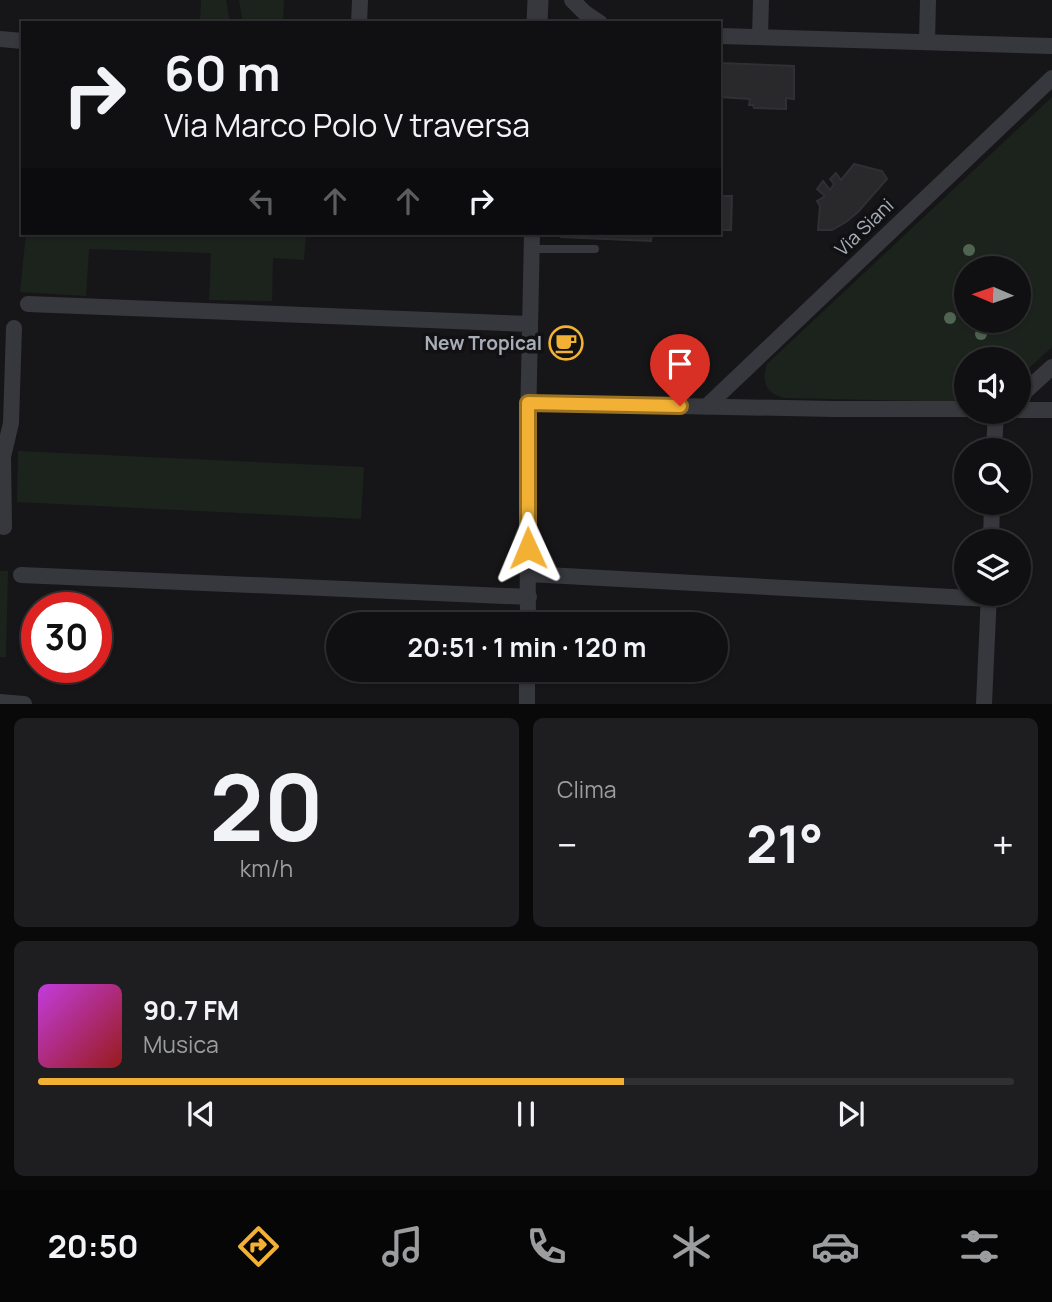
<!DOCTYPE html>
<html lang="it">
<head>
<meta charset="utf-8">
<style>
  body { margin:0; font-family:Manrope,sans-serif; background:#1e1e20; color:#f1f3f6; height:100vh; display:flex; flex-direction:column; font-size:26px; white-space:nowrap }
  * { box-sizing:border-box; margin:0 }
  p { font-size:23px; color:#9c9d9f }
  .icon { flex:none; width:38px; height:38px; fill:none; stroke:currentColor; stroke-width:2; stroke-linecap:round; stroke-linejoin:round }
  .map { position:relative; height:704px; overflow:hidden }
  .panel { display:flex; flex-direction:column; gap:14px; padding:14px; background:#09090a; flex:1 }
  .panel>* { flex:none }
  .hud { position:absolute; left:21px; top:21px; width:700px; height:214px; border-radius:0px; box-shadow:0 2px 5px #0004,0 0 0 2px #303032; background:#101012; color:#f1f3f6; overflow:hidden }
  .needle { width:46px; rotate:272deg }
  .fabs { position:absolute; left:954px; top:256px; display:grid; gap:14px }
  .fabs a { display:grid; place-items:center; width:77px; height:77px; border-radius:50%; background:#101012; box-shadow:0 2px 5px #0004,0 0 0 2px #303032; font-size:35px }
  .speed { position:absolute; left:21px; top:592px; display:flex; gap:14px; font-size:35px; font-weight:700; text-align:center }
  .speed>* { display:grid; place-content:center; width:91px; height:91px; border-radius:50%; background:#101012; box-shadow:0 2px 5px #0004,0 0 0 2px #303032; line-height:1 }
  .speed .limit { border:10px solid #d22; background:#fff; color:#111 }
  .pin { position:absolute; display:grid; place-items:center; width:60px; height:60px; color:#fff; margin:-72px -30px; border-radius:50% 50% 50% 0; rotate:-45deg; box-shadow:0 0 7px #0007 }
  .pin .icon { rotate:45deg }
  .me { position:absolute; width:77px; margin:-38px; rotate:359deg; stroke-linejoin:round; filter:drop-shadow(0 0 5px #0008) }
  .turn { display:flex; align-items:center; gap:24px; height:147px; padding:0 28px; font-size:32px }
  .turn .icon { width:91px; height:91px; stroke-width:2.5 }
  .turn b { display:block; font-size:49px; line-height:60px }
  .lanes { display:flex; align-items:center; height:66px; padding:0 28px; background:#0003; justify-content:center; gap:35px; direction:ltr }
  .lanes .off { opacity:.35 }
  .big { font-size:52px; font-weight:700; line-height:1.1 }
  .panel .tile { flex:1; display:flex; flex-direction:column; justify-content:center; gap:10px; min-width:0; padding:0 24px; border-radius:10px; background:#1e1e20 }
  .panel .dial { align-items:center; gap:0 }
  .dial b { font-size:91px; line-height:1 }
  .song { display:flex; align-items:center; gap:21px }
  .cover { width:84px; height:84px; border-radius:10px; background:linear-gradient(135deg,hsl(290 70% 55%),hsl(0 70% 35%)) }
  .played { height:7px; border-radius:4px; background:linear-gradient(90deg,#f2b134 60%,#303032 60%) }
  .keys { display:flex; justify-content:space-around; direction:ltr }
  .heat { display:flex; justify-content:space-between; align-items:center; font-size:38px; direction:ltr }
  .panel .tiles { flex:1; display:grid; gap:14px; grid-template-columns:1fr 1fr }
  .tile:last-child { grid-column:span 2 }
  .trip { position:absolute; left:326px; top:612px; width:402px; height:70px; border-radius:35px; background:#101012; box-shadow:0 2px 5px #0004,0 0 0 2px #303032; font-weight:700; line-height:70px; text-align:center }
  .tab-bar { display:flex; height:112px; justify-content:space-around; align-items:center; background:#060607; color:#9c9d9f }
  .tab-bar .icon { width:49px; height:49px }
  .tab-bar .active { color:#f2b134 }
  .tab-bar b { font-size:32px; color:#f1f3f6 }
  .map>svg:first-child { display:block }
</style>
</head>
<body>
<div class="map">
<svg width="1052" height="704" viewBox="0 0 1052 704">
  <rect width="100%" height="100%" fill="#161618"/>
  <path fill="#1c231d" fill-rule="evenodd" d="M201 0H226L230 23H200Z
    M239 0H284L283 23H243Z
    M1052 97V347L1019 377 1018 359H966V402L785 398C766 394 761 382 767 364ZM966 268H1018V320H966Z
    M26 233H306L304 260 273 258 272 301 209 300 211 253 89 249 86 296 20 292Z
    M18 451 364 467 361 519 17 502Z
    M0 571H8L6 657H0Z"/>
  <path fill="#29292c" stroke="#303034" stroke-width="2" d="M719 63 794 66V99L786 98V109L754 108 753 105H749L750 99 719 97Z
    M854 164 882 171 887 179 858 212 846 222 832 230H818L820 206 817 201 825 196 817 189 823 181 830 190 834 184 830 179 836 173 841 180Z
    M719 196H732L731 230H719Z
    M561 233H652L651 241 561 237Z"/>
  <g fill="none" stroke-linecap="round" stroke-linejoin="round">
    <path stroke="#37383d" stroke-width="8" d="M531 249H595"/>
    <path stroke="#37383d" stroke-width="16" d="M572 0 585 13 600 23
      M359 23 360 0
      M719 36 1052 46
      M760 37 761 0
      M0 39 23 41
      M927 42 928 0
      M28 304 529 324
      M1018 398 1052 367
      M528 403 833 409H966
      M706 407 1052 78
      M1018 410H1052
      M994 450 996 411
      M0 457H3L11 423 14 328
      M0 526 4 527 3 457
      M991 541 992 502
      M528 574 989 599
      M21 575 529 597
      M528 625 527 471 532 233
      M0 702 24 704
      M527 704V670
      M984 704 989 593"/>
    <path stroke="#37383d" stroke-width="21" d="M537 23 538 0"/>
  </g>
  <g fill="#506452">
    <circle cx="969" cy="250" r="6"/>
    <circle cx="950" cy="318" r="6"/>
    <circle cx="981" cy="334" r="6"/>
  </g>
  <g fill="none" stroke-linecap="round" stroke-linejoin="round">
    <defs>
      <path id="route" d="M528 548V403L680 406"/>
    </defs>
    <use href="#route" stroke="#9d7322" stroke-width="18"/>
    <use href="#route" stroke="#f2b134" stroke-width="12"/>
  </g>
  <defs>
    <symbol id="cafe-ring" viewBox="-11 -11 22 22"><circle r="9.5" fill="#111113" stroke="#f2b134" stroke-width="1.5"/><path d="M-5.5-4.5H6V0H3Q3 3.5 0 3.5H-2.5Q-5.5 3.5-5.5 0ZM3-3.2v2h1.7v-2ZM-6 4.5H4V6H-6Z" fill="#f2b134"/></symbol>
  </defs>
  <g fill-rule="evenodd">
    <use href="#cafe-ring" x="547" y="324" width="38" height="38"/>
  </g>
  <g text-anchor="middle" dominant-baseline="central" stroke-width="7" stroke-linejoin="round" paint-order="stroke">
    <g font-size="19" fill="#a8adb8" stroke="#111113">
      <text transform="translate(864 227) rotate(-44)">Via Siani</text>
    </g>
    <g font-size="19" font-weight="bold" fill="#a8adb8" stroke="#111113" text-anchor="end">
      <text x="542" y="343">New Tropical</text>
    </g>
  </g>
</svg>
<div class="fabs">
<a><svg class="needle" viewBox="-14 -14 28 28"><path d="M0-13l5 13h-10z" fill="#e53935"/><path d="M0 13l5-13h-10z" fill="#9c9d9f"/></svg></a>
<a><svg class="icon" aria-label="sound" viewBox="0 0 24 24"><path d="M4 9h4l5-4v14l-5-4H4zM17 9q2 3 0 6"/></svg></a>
<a><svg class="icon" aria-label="search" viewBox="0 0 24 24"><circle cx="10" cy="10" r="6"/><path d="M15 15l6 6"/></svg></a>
<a><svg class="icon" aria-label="layers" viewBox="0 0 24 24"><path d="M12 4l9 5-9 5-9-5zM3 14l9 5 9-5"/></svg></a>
</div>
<div class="speed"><div class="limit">30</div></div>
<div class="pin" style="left:680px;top:406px;background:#d93025"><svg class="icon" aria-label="arrive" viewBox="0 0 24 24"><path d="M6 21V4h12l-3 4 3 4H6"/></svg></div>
<svg class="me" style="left:528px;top:548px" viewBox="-20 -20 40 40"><path d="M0-17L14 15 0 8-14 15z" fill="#f2b134" stroke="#fff" stroke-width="4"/></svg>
<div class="trip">20:51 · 1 min · 120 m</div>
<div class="hud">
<div class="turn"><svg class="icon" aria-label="right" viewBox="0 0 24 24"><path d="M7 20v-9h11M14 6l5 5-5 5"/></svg><div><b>60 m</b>Via Marco Polo V traversa</div></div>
<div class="lanes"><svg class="icon off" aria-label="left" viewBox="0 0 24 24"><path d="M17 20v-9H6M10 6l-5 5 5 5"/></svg><svg class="icon off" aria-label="ahead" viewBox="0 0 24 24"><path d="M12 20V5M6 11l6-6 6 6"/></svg><svg class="icon off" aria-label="ahead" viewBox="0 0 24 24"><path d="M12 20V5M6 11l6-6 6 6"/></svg><svg class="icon" aria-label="right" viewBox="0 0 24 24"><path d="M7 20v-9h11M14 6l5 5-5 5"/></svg></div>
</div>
</div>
<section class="panel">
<div class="tiles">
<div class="tile dial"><b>20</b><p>km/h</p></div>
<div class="tile"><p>Clima</p>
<div class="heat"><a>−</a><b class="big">21°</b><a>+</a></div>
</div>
<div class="tile">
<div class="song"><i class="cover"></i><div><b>90.7 FM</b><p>Musica</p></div></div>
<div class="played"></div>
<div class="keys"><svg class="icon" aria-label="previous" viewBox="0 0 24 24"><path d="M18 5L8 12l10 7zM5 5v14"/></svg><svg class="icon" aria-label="pause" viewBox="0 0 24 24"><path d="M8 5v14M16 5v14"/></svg><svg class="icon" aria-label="next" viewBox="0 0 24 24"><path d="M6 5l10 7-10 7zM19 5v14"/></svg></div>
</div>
</div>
</section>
<nav class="tab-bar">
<b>20:50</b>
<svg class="icon active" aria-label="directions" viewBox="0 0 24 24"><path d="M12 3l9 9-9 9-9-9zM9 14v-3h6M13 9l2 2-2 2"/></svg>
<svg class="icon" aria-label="music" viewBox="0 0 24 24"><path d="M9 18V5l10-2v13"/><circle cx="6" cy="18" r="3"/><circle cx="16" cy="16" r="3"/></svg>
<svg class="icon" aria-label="phone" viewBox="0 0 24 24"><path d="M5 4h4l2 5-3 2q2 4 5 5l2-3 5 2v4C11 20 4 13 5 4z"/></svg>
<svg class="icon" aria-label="climate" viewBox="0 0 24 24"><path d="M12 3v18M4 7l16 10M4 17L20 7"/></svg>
<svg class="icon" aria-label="car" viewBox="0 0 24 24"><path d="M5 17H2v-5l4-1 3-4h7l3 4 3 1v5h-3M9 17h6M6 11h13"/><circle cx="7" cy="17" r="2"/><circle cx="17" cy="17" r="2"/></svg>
<svg class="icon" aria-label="filters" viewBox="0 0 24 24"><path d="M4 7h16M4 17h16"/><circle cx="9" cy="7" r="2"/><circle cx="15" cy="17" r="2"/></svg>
</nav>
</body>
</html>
